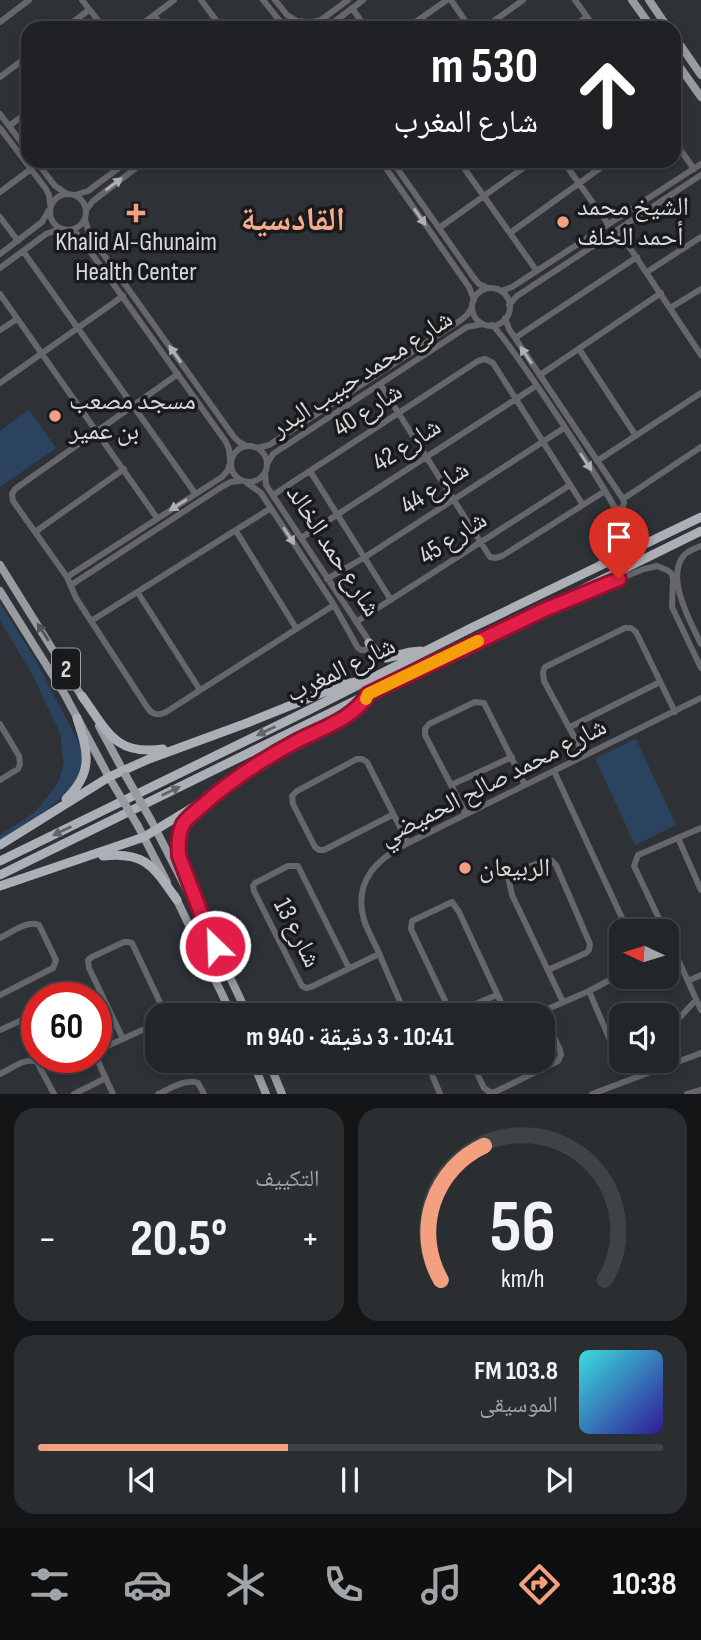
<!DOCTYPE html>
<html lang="ar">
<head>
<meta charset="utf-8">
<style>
  body { margin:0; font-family:"Sofia Sans Condensed","Noto Naskh Arabic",sans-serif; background:#2a2e31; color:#f1f3f6; direction:rtl; height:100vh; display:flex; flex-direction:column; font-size:26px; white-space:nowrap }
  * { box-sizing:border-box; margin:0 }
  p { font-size:23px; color:#a2a5a8 }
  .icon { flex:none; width:38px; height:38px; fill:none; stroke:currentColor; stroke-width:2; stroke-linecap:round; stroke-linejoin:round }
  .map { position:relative; height:1094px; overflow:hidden; direction:ltr }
  .side { display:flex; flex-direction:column; gap:14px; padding:14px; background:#131517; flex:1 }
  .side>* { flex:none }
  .hud { position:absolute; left:21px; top:21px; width:660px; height:147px; border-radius:21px; box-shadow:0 4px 10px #0003,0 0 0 2px #3f4346; direction:rtl; background:#202124; color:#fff; overflow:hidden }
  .needle { width:46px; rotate:274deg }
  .controls { position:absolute; left:609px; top:919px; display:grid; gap:14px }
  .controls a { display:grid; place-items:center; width:70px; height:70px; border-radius:14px; background:#222629; box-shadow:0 4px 10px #0003,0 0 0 2px #3f4346; font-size:35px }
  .speed { position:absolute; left:21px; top:982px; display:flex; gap:14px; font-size:35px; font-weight:700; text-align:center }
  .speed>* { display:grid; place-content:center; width:91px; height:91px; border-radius:50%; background:#222629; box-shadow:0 4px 10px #0003,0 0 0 2px #3f4346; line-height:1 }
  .speed .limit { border:10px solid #d22; background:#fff; color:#111 }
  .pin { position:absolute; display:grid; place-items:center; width:60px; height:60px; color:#fff; margin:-72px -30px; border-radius:50% 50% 50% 0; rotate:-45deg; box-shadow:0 0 7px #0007 }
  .pin .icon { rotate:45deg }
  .me { position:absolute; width:77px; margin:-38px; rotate:336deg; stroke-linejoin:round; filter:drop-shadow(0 0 5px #0008) }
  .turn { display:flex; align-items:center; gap:24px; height:147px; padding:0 28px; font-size:32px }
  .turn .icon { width:91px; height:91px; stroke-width:2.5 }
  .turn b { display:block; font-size:49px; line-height:60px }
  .big { font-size:52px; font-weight:700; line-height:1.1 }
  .side .tile { flex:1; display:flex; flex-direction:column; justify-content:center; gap:10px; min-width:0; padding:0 24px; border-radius:21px; background:#2a2e31 }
  .side .dial { align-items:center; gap:0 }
  .dial svg { height:182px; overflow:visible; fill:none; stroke:#3f4346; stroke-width:7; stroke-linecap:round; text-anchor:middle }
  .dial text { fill:#f1f3f6; stroke:none }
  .song { display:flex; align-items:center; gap:21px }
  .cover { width:84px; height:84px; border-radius:10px; background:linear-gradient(135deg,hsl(180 70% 55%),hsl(250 70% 35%)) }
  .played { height:7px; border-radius:4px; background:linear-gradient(90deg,#f2a080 40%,#3f4346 40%) }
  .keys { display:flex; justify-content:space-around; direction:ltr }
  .heat { display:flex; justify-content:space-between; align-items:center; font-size:38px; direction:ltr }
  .side .tiles { flex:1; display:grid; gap:14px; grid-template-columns:1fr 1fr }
  .tile:last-child { grid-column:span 2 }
  .trip { position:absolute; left:145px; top:1003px; width:410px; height:70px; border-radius:21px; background:#222629; box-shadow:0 4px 10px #0003,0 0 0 2px #3f4346; font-weight:700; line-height:70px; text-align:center; direction:rtl }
  .dock { display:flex; height:112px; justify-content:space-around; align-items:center; background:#0e0f10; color:#a2a5a8 }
  .dock .icon { width:49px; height:49px }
  .dock .active { color:#f2a080 }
  .dock b { font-size:32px; color:#f1f3f6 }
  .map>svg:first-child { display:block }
</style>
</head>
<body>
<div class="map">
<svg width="701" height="1094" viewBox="0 0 701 1094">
  <rect width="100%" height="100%" fill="#2e3237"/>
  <path fill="#2b435f" d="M29 410 56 448 0 487V431Z
    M0 603 36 661 80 745 85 762 82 778 43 814 0 841V835L35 812 58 783 64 763 61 744V735L31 672 0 621Z
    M636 739 676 825 635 845 595 758Z"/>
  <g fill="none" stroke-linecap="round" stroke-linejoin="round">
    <path stroke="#65676a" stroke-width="6" d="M82 0 104 28
      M201 0 222 28
      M263 0 279 20 283 28
      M275 0 287 15 297 21
      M451 0 470 28
      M575 0 595 28
      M352 8 366 28
      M154 15 164 28
      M0 22 29 0
      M309 23 321 20 348 0
      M65 28 89 10
      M137 28 174 0
      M286 28C295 19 306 19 315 28
      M326 28 363 0
      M407 28 447 0
      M484 28 523 0
      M571 28 587 17
      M0 77 28 56
      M0 114 28 151
      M9 126 28 112
      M0 128 46 189 49 195 50 204
      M674 141 694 169
      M36 161 55 186 66 193
      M381 161 469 287 474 300
      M392 161 474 278 479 284 488 288
      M459 161 536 270
      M563 161 608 224
      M0 192 31 169
      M50 212a18 18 0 1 1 36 0a18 18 0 1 1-36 0Z
      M75 195 88 191 128 161
      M86 210 93 201 145 161
      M0 217 18 241
      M85 219 89 234 234 437 239 442 247 446
      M439 228 533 161
      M69 230 76 233 82 240 226 442 229 449 230 460
      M618 230 701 355
      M510 233 610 161
      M23 251 195 493
      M0 254 42 222 49 210
      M0 268 46 234 60 229
      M647 272 701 237
      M472 307a19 19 0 1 1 38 0a19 19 0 1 1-38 0Z
      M501 291 512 287 701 164
      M0 294 157 518
      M509 305 517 296 701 175
      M670 308 701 289
      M505 318 509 329 623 499 624 503 623 507 619 509 615 508
      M492 325C508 338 625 515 625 530 625 545 610 555 600 563
      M0 330 17 319
      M515 338 637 257
      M579 349 636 436
      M178 374 15 489 12 494 13 501 67 577 76 598 147 707C152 715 158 716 166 712L334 605
      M540 375 661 293
      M0 383 123 296
      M380 384 490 557 495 558 502 556 605 491
      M231 464a18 18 0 1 1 36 0a18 18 0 1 1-36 0Z
      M257 448 269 445 461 320 467 315 472 307
      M597 461 701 393
      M267 464 273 454 467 327 483 324
      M310 471 391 600
      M247 483 261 493 334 605 358 648 361 650H366L369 646V641L266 485 265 473
      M273 495 478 361 485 359 493 363 583 505
      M623 499 701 447
      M236 531 296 628
      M35 532 124 469
      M301 538 536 386
      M701 546C694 549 686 551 682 558 667 581 691 623 701 644
      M67 577 222 477 228 470 230 463
      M327 579 365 557 564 428
      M71 585 223 486 231 482 240 481
      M138 593 200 690
      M581 594 644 569 657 566 667 570 672 574 673 580 672 607 701 668
      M91 621 271 508
      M356 622 570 485
      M0 724 19 756 20 764 18 769 0 780
      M570 727 660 682
      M584 755 544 681 543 672 545 667 625 628H631L636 632 675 712
      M554 771 628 931
      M451 785 512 757
      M466 814 425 735V729L429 724 475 702 484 703 525 785
      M392 815 324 850H319L315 847 293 804 292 796 297 791 357 759H362L367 762 408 843
      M678 838 701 890
      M665 931 634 866 638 855 701 828
      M667 935 701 1010
      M0 938C12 932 27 920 39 925L56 960 53 968 0 995
      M349 968 298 866H288L255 883 253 886 254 891 302 986 306 988 311 987 379 954
      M548 970 586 953 589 950 590 944 556 865 552 861 545 860 508 876 512 895 563 1002
      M688 981 701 975
      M589 991 610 1040 617 1047H621
      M497 995 458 1011H450L411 929 412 921 452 902 459 912 507 1015
      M406 1015C397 995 388 975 380 955 375 944 368 932 364 920 353 881 377 859 408 843L701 698
      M534 1015 589 991 621 974
      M667 1027 680 1017 696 1000
      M0 1030 24 1019 37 1015
      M123 1039 89 968 88 960 92 957 124 942H128L132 943 166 1015
      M96 1051 158 1023
      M96 1057 113 1094
      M426 1060 440 1094
      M471 1060 484 1088 491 1093 497 1091 558 1061 561 1055 560 1050 542 1011
      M0 1074C11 1069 25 1057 37 1062L54 1094
      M74 1094 106 1078
      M158 1094C170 1089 186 1078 198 1083L204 1094
      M592 1094 701 1053
      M687 1094 701 1090"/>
    <path stroke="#989ca1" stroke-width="8" d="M632 0 652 28
      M649 0 668 28
      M674 36 701 75
      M674 59 701 97
      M0 565 84 700
      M0 591 65 695 111 781
      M99 726 126 776
      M138 826 167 882
      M154 826 193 902
      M175 896 232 1015
      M204 923 248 1015
      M252 1060 266 1094
      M268 1060 282 1094"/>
    <path stroke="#acb0b6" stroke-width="9" d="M369 643 377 653 386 658 411 652 421 651
      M82 696C107 731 115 756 163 749
      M66 799C94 772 88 752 77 718
      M0 845 109 777 149 759 247 723 344 684 356 682
      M103 856C147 851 154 868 177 900
      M0 861 307 711 473 627 701 517
      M0 875 701 531
      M0 886 144 837 195 806
      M206 926 179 856V834L186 820 232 781 293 743 353 712 367 696"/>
    <path stroke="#989ca1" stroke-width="8" d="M126 776 152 822
      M113 784 138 826"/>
  </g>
  <defs><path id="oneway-solid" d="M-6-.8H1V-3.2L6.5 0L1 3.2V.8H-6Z" transform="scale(1.75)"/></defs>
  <g fill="#afb1b4">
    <use href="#oneway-solid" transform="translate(114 184) rotate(-37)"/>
    <use href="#oneway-solid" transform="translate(420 217) rotate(55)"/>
    <use href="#oneway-solid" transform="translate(175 354) rotate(-125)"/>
    <use href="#oneway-solid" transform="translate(526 355) rotate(-124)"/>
    <use href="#oneway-solid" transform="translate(586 462) rotate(57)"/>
    <use href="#oneway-solid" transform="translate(178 505) rotate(147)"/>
    <use href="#oneway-solid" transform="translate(289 536) rotate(57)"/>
  </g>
  <use fill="#525458" href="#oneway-solid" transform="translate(43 632) rotate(-123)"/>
  <g fill="#626569">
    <use href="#oneway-solid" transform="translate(266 731) rotate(154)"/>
    <use href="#oneway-solid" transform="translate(171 791) rotate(-26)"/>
    <use href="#oneway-solid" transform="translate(62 831) rotate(154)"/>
  </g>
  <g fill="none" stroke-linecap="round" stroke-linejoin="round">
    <defs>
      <path id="route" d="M215 946 206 926 179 856C178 845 178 834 183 824 188 817 196 811 203 805 231 780 263 759 297 741 320 729 354 719 368 694L544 610 619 579"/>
    </defs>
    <use href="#route" stroke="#92132f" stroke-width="18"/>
    <use href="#route" stroke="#e11d48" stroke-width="12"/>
    <path stroke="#f59e0b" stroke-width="12" d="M366 699 368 694 478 641"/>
  </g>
  <g fill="#f2a080" stroke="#181a1c" stroke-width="2.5">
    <path d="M132.5 202.5h7v7h7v7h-7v7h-7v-7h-7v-7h7z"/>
    <circle cx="563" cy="222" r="7"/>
    <circle cx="55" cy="416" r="7"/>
    <circle cx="465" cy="868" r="7"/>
  </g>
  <g text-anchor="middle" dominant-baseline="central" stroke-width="7" stroke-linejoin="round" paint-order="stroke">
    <rect fill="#181a1c" stroke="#9ea0a2" stroke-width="2" x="52" y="648.5" width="28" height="41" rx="5"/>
    <g font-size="24" font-weight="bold" fill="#d7d9dc">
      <text x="66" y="669">2</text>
    </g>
    <g font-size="26" fill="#d7d9dc" stroke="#181a1c" text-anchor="start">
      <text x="577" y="207">الشيخ محمد<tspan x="577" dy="30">أحمد الخلف</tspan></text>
      <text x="136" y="242" text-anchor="middle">Khalid Al-Ghunaim<tspan x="136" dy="30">Health Center</tspan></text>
      <text x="69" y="401">مسجد مصعب<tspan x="69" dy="30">بن عمير</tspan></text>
      <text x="479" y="868">الربيعان</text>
    </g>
    <g font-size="26" fill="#d7d9dc" stroke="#181a1c">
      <text transform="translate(362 374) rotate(-33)">شارع محمد حبيب البدر</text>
      <text transform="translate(368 410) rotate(-33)">شارع 40</text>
      <text transform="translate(407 445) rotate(-33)">شارع 42</text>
      <text transform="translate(435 488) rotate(-33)">شارع 44</text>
      <text transform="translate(453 538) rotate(-33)">شارع 45</text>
      <text transform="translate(333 551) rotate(57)">شارع حمد الخالد</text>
      <text transform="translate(341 670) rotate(-26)">شارع المغرب</text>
      <text transform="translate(493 782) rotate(-27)">شارع محمد صالح الحميضي</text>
      <text transform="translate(297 933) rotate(63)">شارع 13</text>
    </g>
    <g font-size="33" font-weight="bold" fill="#f7ab8c" stroke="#181a1c">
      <text x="293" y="220">القادسية</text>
    </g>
  </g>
</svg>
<div class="controls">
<a><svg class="needle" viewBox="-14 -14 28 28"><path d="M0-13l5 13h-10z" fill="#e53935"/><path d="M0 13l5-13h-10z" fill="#a2a5a8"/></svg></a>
<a><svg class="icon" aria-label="sound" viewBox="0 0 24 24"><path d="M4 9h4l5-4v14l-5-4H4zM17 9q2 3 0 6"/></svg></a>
</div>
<div class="speed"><div class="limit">60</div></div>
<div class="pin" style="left:619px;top:579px;background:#d93025"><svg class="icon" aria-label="arrive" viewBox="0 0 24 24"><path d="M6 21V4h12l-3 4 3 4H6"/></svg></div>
<svg class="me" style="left:215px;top:946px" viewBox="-20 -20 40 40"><circle r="17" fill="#e11d48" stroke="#fff" stroke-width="3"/><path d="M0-11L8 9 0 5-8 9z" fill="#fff"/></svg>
<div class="trip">10:41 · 3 دقيقة · 940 m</div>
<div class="hud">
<div class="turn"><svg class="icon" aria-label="ahead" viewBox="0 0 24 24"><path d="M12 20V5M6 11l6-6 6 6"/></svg><div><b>530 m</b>شارع المغرب</div></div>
</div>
</div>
<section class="side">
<div class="tiles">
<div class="tile dial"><svg viewBox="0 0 100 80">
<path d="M14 69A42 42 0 1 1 86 69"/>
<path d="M14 69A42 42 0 0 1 33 10" stroke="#f2a080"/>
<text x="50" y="56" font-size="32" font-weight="700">56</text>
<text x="50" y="72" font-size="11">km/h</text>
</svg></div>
<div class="tile"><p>التكييف</p>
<div class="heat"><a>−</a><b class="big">20.5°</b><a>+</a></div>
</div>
<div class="tile">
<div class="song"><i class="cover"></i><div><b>103.8 FM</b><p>الموسيقى</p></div></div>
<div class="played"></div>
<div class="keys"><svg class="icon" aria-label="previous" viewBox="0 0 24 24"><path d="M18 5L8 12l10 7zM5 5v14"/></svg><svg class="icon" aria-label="pause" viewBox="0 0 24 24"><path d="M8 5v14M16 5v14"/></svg><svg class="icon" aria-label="next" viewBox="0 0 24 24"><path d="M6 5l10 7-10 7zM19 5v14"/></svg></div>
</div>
</div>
</section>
<nav class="dock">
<b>10:38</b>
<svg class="icon active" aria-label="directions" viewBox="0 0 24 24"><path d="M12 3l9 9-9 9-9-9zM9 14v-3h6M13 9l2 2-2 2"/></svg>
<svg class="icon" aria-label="music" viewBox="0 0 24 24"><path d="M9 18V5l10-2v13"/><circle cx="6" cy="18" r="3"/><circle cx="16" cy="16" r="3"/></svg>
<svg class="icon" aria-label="phone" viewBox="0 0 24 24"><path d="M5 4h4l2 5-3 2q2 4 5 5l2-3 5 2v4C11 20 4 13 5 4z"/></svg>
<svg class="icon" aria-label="climate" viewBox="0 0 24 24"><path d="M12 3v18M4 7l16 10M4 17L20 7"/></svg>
<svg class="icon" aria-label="car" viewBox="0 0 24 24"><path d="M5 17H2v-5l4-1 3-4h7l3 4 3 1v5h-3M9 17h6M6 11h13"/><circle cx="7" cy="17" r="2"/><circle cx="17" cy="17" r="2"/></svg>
<svg class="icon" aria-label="filters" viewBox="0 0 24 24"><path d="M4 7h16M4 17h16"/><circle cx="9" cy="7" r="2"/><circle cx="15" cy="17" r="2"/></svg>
</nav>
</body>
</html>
